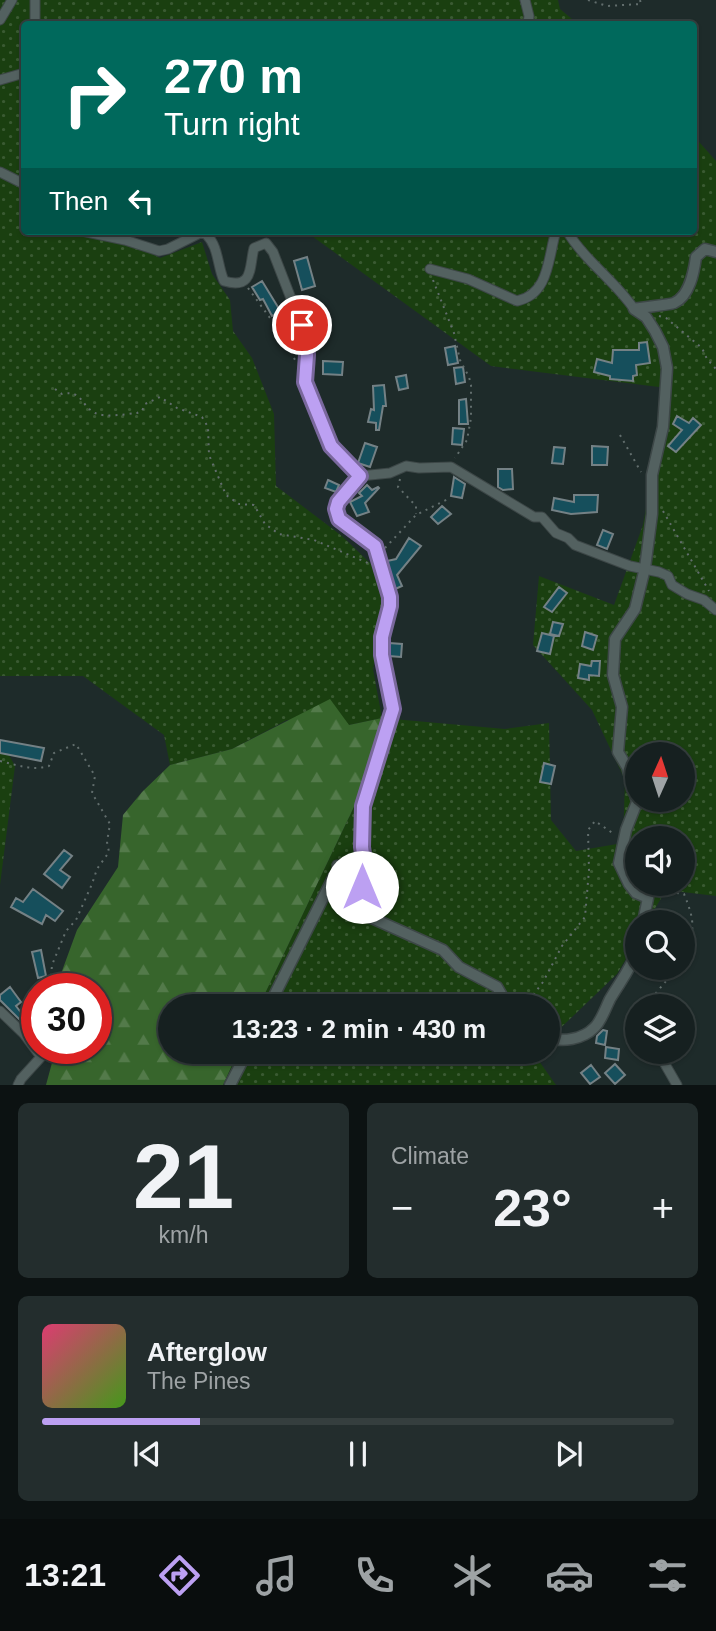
<!DOCTYPE html>
<html lang="en">
<head>
<meta charset="utf-8">
<style>
  body { margin:0; font-family:Helvetica,sans-serif; background:#232d2d; color:#f1f3f6; height:100vh; display:flex; flex-direction:column; font-size:26px; white-space:nowrap }
  * { box-sizing:border-box; margin:0 }
  p { font-size:23px; color:#9ea3a5 }
  .icon { flex:none; width:38px; height:38px; fill:none; stroke:currentColor; stroke-width:2; stroke-linecap:round; stroke-linejoin:round }
  .map { position:relative; height:1085px; overflow:hidden }
  .details { display:flex; flex-direction:column; gap:18px; padding:18px; background:#0c1212; flex:1 }
  .details>* { flex:none }
  .hud { position:absolute; left:21px; top:21px; width:676px; height:214px; border-radius:7px; box-shadow:0 2px 5px #0004,0 0 0 2px #353e3e; background:#00695c; color:#fff; overflow:hidden }
  .needle { width:46px; rotate:3deg }
  .tools { position:absolute; left:625px; top:742px; display:grid; gap:14px }
  .tools a { display:grid; place-items:center; width:70px; height:70px; border-radius:50%; background:#162020; box-shadow:0 2px 5px #0004,0 0 0 2px #353e3e; font-size:35px }
  .speed { position:absolute; left:21px; top:973px; display:flex; gap:14px; font-size:35px; font-weight:700; text-align:center }
  .speed>* { display:grid; place-content:center; width:91px; height:91px; border-radius:50%; background:#162020; box-shadow:0 2px 5px #0004,0 0 0 2px #353e3e; line-height:1 }
  .speed .limit { border:10px solid #d22; background:#fff; color:#111 }
  .pin { position:absolute; display:grid; place-items:center; width:60px; height:60px; color:#fff; margin:-30px; border:4px solid #fff; border-radius:50%; box-shadow:0 2px 7px #0007 }
  .me { position:absolute; width:77px; margin:-38px; rotate:0deg; stroke-linejoin:round; filter:drop-shadow(0 0 5px #0008) }
  .turn { display:flex; align-items:center; gap:24px; height:147px; padding:0 28px; font-size:32px }
  .turn .icon { width:91px; height:91px; stroke-width:2.5 }
  .turn b { display:block; font-size:49px; line-height:60px }
  .then { display:flex; align-items:center; height:66px; padding:0 28px; background:#0003; gap:14px; font-size:26px }
  .big { font-size:52px; font-weight:600; line-height:1.1 }
  .details .widget { flex:1; display:flex; flex-direction:column; justify-content:center; gap:10px; min-width:0; padding:0 24px; border-radius:10px; background:#232d2d }
  .details .dial { align-items:center; gap:0 }
  .dial b { font-size:91px; line-height:1 }
  .song { display:flex; align-items:center; gap:21px }
  .cover { width:84px; height:84px; border-radius:10px; background:linear-gradient(135deg,hsl(340 70% 55%),hsl(100 70% 35%)) }
  .played { height:7px; border-radius:4px; background:linear-gradient(90deg,#bca0f2 25%,#353e3e 25%) }
  .keys { display:flex; justify-content:space-around; direction:ltr }
  .heat { display:flex; justify-content:space-between; align-items:center; font-size:38px; direction:ltr }
  .details .tiles { flex:1; display:grid; gap:18px; grid-template-columns:1fr 1fr }
  .widget:last-child { grid-column:span 2 }
  .trip { position:absolute; left:158px; top:994px; width:402px; height:70px; border-radius:35px; background:#162020; box-shadow:0 2px 5px #0004,0 0 0 2px #353e3e; font-weight:600; line-height:70px; text-align:center }
  .tab-bar { display:flex; height:112px; justify-content:space-around; align-items:center; background:#090d0d; color:#9ea3a5 }
  .tab-bar .icon { width:49px; height:49px }
  .tab-bar .current { color:#bca0f2 }
  .tab-bar b { font-size:32px; color:#f1f3f6 }
  .map>svg:first-child { display:block }
</style>
</head>
<body>
<div class="map">
<svg width="716" height="1085" viewBox="0 0 716 1085">
  <defs>
    <pattern id="grass-dots" width="8" height="8" patternUnits="userSpaceOnUse" patternTransform="scale(1.75)"><rect width="8" height="8" fill="#1a3f10"/><path d="M2 2h.1M6 6h.1" fill="none" stroke="#3a5a32" stroke-width="1.8" stroke-linecap="round"/></pattern>
    <pattern id="forest-firs" width="22" height="20" patternUnits="userSpaceOnUse" patternTransform="scale(1.75)"><rect width="22" height="20" fill="#37652c"/><path d="M5 1l3.5 6h-7zM16 11l3.5 6h-7z" fill="#537a4a"/></pattern>
  </defs>
  <rect width="100%" height="100%" fill="#1e2b2a"/>
  <path fill="url(#grass-dots)" fill-rule="evenodd" d="M0 0H558L560 9 578 24H24V231H106L160 258 202 242 212 274 230 300 233 331 252 358 274 414 276 486 342 536 371 564 384 601 373 669 382 718 505 729 549 723 551 820 576 851 623 843 625 780 592 710 533 645 539 576 614 605 643 525 667 388 491 366 305 231H693V135L716 161V896L666 890 647 922H637V940L617 974 548 1040V1006H259L361 792 382 718 349 725 287 720 232 749 170 765 164 735 83 676H0ZM637 754H682V800H637ZM637 838H682V884H637Z
    M0 739 15 766 0 885Z
    M238 1052H536L534 1054 556 1085H223Z"/>
  <path fill="url(#forest-firs)" d="M330 699 349 725 382 718 361 792 259 1006H170V1052H238L223 1085H46L56 1048H96V989H62V971L77 930 118 867 123 815 142 792 170 765 232 749Z"/>
  <path fill="#164f5c" stroke="#748185" stroke-width="2" d="M307 257 315 286 302 290 294 261Z
    M262 281 281 312 272 316 263 299 260 300 252 287Z
    M647 342 650 363 636 365 637 375 633 376V381L610 379V376L594 372 597 359 612 363 613 350H639V343Z
    M455 346 458 363 448 365 445 348Z
    M323 361 343 362 342 375 323 374Z
    M463 367 465 382 456 384 454 368Z
    M406 375 408 388 399 390 396 377Z
    M384 385 386 406H383L379 430H376V423L368 422 371 409 374 410 373 386Z
    M466 399 468 424H459V400Z
    M677 416 689 423 693 418 701 425 676 452 668 446 682 430 673 424Z
    M453 428 464 429 462 445 452 444Z
    M365 443 377 447 370 467 358 463Z
    M592 446 608 447 607 465H592Z
    M554 447 565 448 563 464 552 463Z
    M498 469H512L513 489 503 490 498 487Z
    M454 477 465 484 462 498 451 496Z
    M328 480 339 485 336 492 325 488Z
    M367 485 372 490 378 487 379 488 365 503 369 512 357 516 350 502 362 496 359 493Z
    M574 495H598L597 512 571 514 552 510 554 498 574 502Z
    M442 506 451 514 438 524 431 517Z
    M603 530 613 534 607 549 597 545Z
    M409 538 421 546 397 575 402 586 393 590 387 561 396 559Z
    M559 587 567 593 552 612 544 607Z
    M553 622 563 624 559 636 550 634Z
    M585 632 597 636 593 650 582 646Z
    M542 633 554 636 550 654 537 651Z
    M389 643 402 644 401 657 389 656Z
    M592 661H600L599 676 589 675V680L578 678 580 664 591 666Z
    M0 740 44 748 41 761 0 753Z
    M544 763 555 766 551 784 540 782Z
    M64 850 72 856 60 870 70 877 62 888 44 874Z
    M33 889 63 911 55 921 46 915 42 924 11 907 16 898 23 902Z
    M41 950 46 976 38 978 32 952Z
    M10 987 21 1002 16 1006 26 1019 22 1022 0 1000V995Z
    M603 1030 607 1031 605 1045 596 1043 597 1036Z
    M606 1047 619 1049 618 1060 605 1058Z
    M615 1064 625 1075 615 1084 605 1073Z
    M591 1065 600 1077 590 1084 581 1073Z"/>
  <g fill="none" stroke-linecap="round" stroke-linejoin="round">
    <defs>
      <path id="minor" d="M35 0V24
        M525 0 529 16 528 24
        M0 20 12 0
        M0 80 24 73
        M0 172 24 184
        M82 231 125 240 159 251 168 249 200 233 206 234C219 247 217 265 224 281 254 290 249 267 254 248L266 243 273 252 306 337 305 382 331 446 360 476 338 502 336 508 339 519 375 546 377 551 390 606 382 637V655L393 709 363 806 362 847 367 881 362 887 353 880 345 864 337 865 336 874
        M567 231C585 261 615 281 634 309
        M430 269 468 279 517 301C550 294 548 256 556 231
        M360 476 390 473 406 466 419 468 451 467 534 517H542L556 533 568 538 575 545 630 566 659 572 668 576 672 585 687 594 704 600 716 610
        M0 1011 24 1034 41 1057 21 1079 18 1085
        M658 1052 677 1085"/>
      <path id="tertiary" d="M336 874C335 885 336 897 345 906L443 950 459 967 497 987 508 1006
        M643 922 648 898 636 893 629 884 619 863 626 830 637 802 627 767 618 752 622 707 613 675 615 639 635 609 645 568 652 514V475L663 427 667 368 663 347 655 331 646 317 634 309C642 307 669 305 674 303 690 296 694 271 696 257L705 249 716 252
        M269 1006 334 876
        M548 1037C562 1043 583 1039 594 1028 601 1022 606 1007 610 999 620 982 630 970 637 951
        M230 1085 247 1052"/>
    </defs>
    <use href="#minor" stroke="#3d4747" stroke-width="11"/>
    <use href="#tertiary" stroke="#3d4747" stroke-width="13"/>
    <path stroke="#626e6d" stroke-width="2" stroke-dasharray="2 5" stroke-linecap="butt" d="M588 0 607 6 641 4 640 0
      M433 280 454 333 460 360 469 377 471 385V418L467 440 455 458
      M248 288 284 337 296 362
      M659 316 666 318 702 348 707 359 716 369
      M55 389 62 394C83 390 79 404 95 413 106 418 125 414 137 413L142 411 145 404 160 397 177 408 202 417 208 427 209 455 226 495 239 504 254 505 265 524 279 534 314 540 368 563
      M620 435 641 472
      M400 479 398 487 416 506V514
      M663 511 709 591
      M385 548 416 515 450 498
      M0 761C18 765 31 771 49 766L54 753 76 744 95 776 92 793 110 824 107 842 109 852 97 869 92 884 76 920 66 931 52 965 50 989
      M656 890 684 894C695 921 696 931 682 959
      M525 1006 543 982 562 946 585 917 589 870 588 830 595 821 614 834
      M649 1006 656 993 677 968"/>
    <use href="#minor" stroke="#536160" stroke-width="9"/>
    <use href="#tertiary" stroke="#536160" stroke-width="10"/>
  </g>
  <g fill="none" stroke-linecap="round" stroke-linejoin="round">
    <defs>
      <path id="route" d="M302 325 306 337 307 355 305 382 331 446 360 476 338 502 336 509 339 519 375 546 390 597V606L382 637V655L393 709 363 806 362 847 367 881 362 887"/>
    </defs>
    <use href="#route" stroke="#7a689d" stroke-width="18"/>
    <use href="#route" stroke="#bca0f2" stroke-width="12"/>
  </g>
</svg>
<div class="tools">
<a><svg class="needle" viewBox="-14 -14 28 28"><path d="M0-13l5 13h-10z" fill="#e53935"/><path d="M0 13l5-13h-10z" fill="#9ea3a5"/></svg></a>
<a><svg class="icon" aria-label="sound" viewBox="0 0 24 24"><path d="M4 9h4l5-4v14l-5-4H4zM17 9q2 3 0 6"/></svg></a>
<a><svg class="icon" aria-label="search" viewBox="0 0 24 24"><circle cx="10" cy="10" r="6"/><path d="M15 15l6 6"/></svg></a>
<a><svg class="icon" aria-label="layers" viewBox="0 0 24 24"><path d="M12 4l9 5-9 5-9-5zM3 14l9 5 9-5"/></svg></a>
</div>
<div class="speed"><div class="limit">30</div></div>
<div class="pin" style="left:302px;top:325px;background:#d93025"><svg class="icon" aria-label="arrive" viewBox="0 0 24 24"><path d="M6 21V4h12l-3 4 3 4H6"/></svg></div>
<svg class="me" style="left:362px;top:887px" viewBox="-20 -20 40 40"><circle r="19" fill="#fff"/><path d="M0-13L10 11 0 6-10 11z" fill="#bca0f2"/></svg>
<div class="trip">13:23 · 2 min · 430 m</div>
<div class="hud">
<div class="turn"><svg class="icon" aria-label="right" viewBox="0 0 24 24"><path d="M7 20v-9h11M14 6l5 5-5 5"/></svg><div><b>270 m</b>Turn right</div></div>
<div class="then">Then<svg class="icon" aria-label="left" viewBox="0 0 24 24"><path d="M17 20v-9H6M10 6l-5 5 5 5"/></svg></div>
</div>
</div>
<section class="details">
<div class="tiles">
<div class="widget dial"><b>21</b><p>km/h</p></div>
<div class="widget"><p>Climate</p>
<div class="heat"><a>−</a><b class="big">23°</b><a>+</a></div>
</div>
<div class="widget">
<div class="song"><i class="cover"></i><div><b>Afterglow</b><p>The Pines</p></div></div>
<div class="played"></div>
<div class="keys"><svg class="icon" aria-label="previous" viewBox="0 0 24 24"><path d="M18 5L8 12l10 7zM5 5v14"/></svg><svg class="icon" aria-label="pause" viewBox="0 0 24 24"><path d="M8 5v14M16 5v14"/></svg><svg class="icon" aria-label="next" viewBox="0 0 24 24"><path d="M6 5l10 7-10 7zM19 5v14"/></svg></div>
</div>
</div>
</section>
<nav class="tab-bar">
<b>13:21</b>
<svg class="icon current" aria-label="directions" viewBox="0 0 24 24"><path d="M12 3l9 9-9 9-9-9zM9 14v-3h6M13 9l2 2-2 2"/></svg>
<svg class="icon" aria-label="music" viewBox="0 0 24 24"><path d="M9 18V5l10-2v13"/><circle cx="6" cy="18" r="3"/><circle cx="16" cy="16" r="3"/></svg>
<svg class="icon" aria-label="phone" viewBox="0 0 24 24"><path d="M5 4h4l2 5-3 2q2 4 5 5l2-3 5 2v4C11 20 4 13 5 4z"/></svg>
<svg class="icon" aria-label="climate" viewBox="0 0 24 24"><path d="M12 3v18M4 7l16 10M4 17L20 7"/></svg>
<svg class="icon" aria-label="car" viewBox="0 0 24 24"><path d="M5 17H2v-5l4-1 3-4h7l3 4 3 1v5h-3M9 17h6M6 11h13"/><circle cx="7" cy="17" r="2"/><circle cx="17" cy="17" r="2"/></svg>
<svg class="icon" aria-label="filters" viewBox="0 0 24 24"><path d="M4 7h16M4 17h16"/><circle cx="9" cy="7" r="2"/><circle cx="15" cy="17" r="2"/></svg>
</nav>
</body>
</html>
